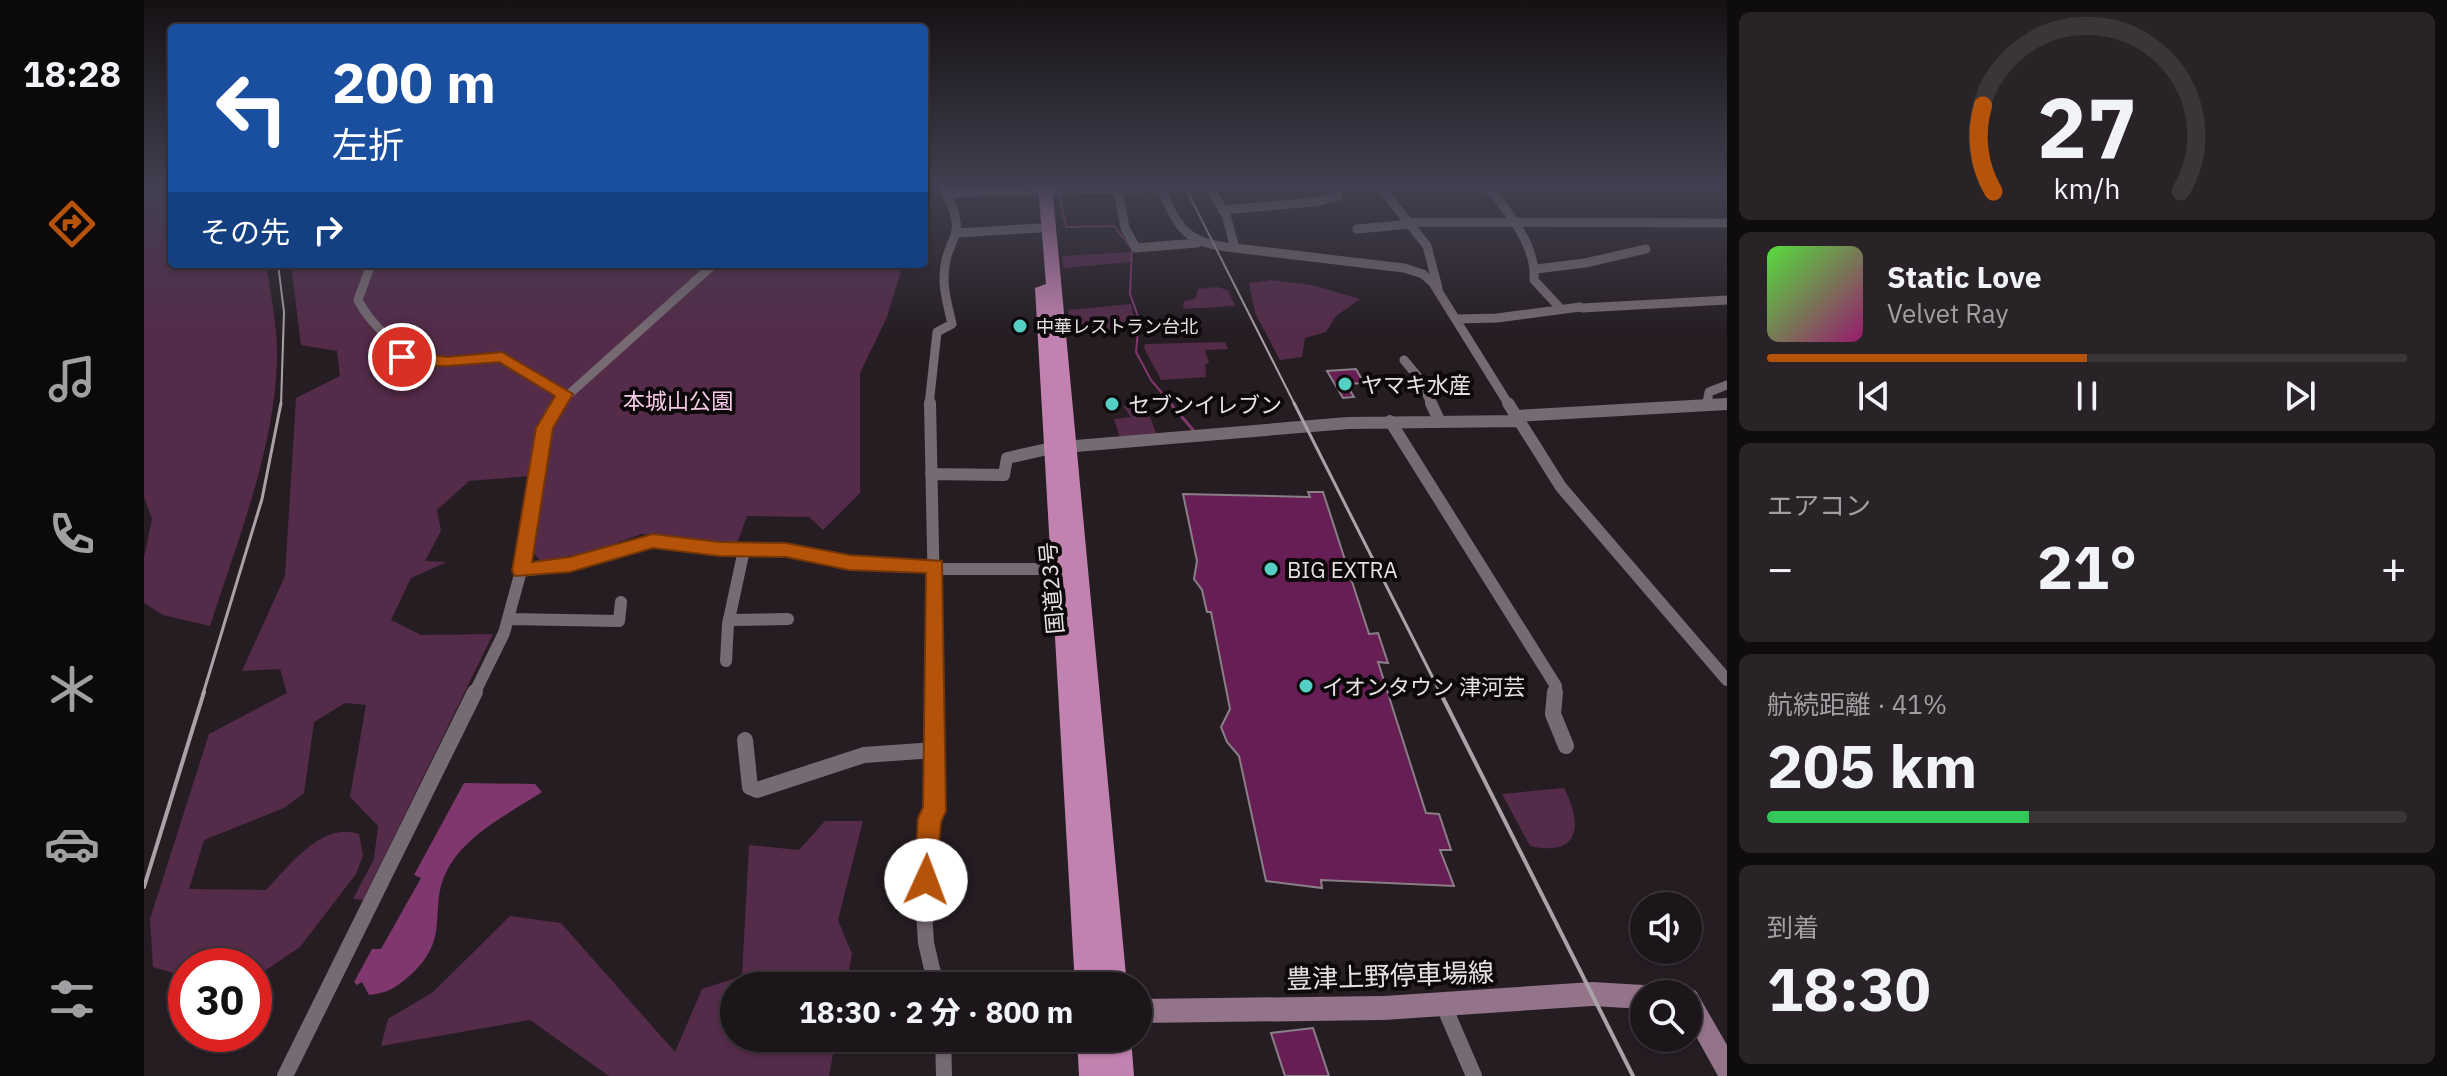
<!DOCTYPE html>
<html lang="ja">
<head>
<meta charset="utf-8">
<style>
  body { margin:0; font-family:"IBM Plex Sans","Noto Sans JP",sans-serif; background:#292327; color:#f1f3f6; height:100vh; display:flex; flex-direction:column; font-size:30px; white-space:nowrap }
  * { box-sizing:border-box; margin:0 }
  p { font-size:26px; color:#a09fa2 }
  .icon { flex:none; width:44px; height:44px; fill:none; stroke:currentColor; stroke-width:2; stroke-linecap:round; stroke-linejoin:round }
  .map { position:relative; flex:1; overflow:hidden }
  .details { display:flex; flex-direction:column; gap:12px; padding:12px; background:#0f0c0e; width:720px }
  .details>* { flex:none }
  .top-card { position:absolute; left:24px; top:24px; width:760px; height:244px; border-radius:8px; box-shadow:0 2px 6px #0004,0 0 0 2px #3a3539; background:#1a4fa0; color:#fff; overflow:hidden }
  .buttons { position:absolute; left:1486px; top:892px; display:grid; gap:16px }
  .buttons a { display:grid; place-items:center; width:72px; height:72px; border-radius:50%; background:#1c161a; box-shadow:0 2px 6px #0004,0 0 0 2px #3a3539; font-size:40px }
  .speed { position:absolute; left:24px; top:948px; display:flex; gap:16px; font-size:40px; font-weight:700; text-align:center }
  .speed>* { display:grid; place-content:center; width:104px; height:104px; border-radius:50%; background:#1c161a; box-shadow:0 2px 6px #0004,0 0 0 2px #3a3539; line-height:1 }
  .speed .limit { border:12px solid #d22; background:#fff; color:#111 }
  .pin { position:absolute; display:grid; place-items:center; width:68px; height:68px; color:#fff; margin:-34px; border:4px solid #fff; border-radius:50%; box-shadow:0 2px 8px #0007 }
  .me { position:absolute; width:88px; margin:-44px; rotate:2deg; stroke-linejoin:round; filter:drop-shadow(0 0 6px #0008) }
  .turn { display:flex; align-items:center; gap:28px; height:168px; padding:0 32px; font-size:36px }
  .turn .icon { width:104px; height:104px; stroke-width:2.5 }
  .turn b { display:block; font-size:56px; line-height:68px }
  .then { display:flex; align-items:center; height:76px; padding:0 32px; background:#0003; gap:16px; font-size:30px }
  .big { font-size:60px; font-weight:800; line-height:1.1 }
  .details .widget { flex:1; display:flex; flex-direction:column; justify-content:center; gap:12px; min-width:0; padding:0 28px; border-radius:12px; background:#292327 }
  .details .dial { align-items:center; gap:0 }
  .dial svg { height:208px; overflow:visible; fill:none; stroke:#3a3539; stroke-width:7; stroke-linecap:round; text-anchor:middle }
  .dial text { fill:#f1f3f6; stroke:none }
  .song { display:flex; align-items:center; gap:24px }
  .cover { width:96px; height:96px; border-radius:12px; background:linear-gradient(135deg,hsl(110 70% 55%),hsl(320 70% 35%)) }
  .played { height:8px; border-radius:4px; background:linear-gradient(90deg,#b45309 50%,#3a3539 50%) }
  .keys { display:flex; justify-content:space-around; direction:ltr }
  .heat { display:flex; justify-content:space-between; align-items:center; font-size:44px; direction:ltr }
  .charge { height:12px; border-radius:6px; background:linear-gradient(90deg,#34c759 41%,#3a3539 0) }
  .trip { position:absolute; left:576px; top:972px; width:432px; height:80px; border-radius:40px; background:#1c161a; box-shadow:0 2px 6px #0004,0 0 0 2px #3a3539; font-weight:800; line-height:80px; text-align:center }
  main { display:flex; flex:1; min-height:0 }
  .tabs { display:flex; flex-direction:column; width:144px; justify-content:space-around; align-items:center; background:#0b090a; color:#a09fa2 }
  .tabs .icon { width:56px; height:56px }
  .tabs .current { color:#b45309 }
  .tabs b { font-size:36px; color:#f1f3f6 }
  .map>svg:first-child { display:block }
</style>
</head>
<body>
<main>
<nav class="tabs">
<b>18:28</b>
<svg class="icon current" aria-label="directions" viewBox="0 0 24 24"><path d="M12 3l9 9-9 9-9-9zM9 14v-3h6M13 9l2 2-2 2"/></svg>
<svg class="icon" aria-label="music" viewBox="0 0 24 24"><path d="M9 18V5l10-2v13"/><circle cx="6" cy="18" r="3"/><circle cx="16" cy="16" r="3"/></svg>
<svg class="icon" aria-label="phone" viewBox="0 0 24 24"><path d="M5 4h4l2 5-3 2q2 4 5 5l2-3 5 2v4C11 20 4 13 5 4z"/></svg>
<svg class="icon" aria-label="climate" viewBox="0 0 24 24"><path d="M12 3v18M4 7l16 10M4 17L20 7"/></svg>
<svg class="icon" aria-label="car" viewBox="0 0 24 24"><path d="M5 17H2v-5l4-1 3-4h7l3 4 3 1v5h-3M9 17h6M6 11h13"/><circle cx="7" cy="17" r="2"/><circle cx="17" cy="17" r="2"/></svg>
<svg class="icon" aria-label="filters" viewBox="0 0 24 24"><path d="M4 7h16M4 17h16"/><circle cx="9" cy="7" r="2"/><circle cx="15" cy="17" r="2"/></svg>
</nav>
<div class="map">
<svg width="1583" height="1076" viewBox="0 0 1583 1076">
  <rect width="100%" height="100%" fill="#261d23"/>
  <path fill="#542b49" d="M0 185H28V264H122C127 295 134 329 133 361 130 452 93 541 66 626L19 615 0 603V557L8 519 0 497Z
    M987 252V262L920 268 918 256Z
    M147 264H759L743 317 716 373V493L679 530 665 517 603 516 593 544 498 534 444 553 396 561 389 552 398 475 325 481 293 510 297 531 281 561 303 562 267 578 247 620 277 635 349 634 219 900 209 899 230 859 234 826 206 797 222 705 201 703 170 722 160 793 140 808 60 840 45 889 122 890C146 865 178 821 215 834L219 856 212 874 156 947 110 978V966H42V977L9 967 6 919 65 734 143 693 136 669 98 671 141 576 152 398 196 376 193 351 157 345Z
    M1127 280 1168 285 1216 299 1192 316 1182 332 1161 338 1158 357 1136 360 1111 313 1105 283Z
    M1073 287 1084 290 1091 306 1039 309 1040 301 1051 299 1054 289Z
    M987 304 992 328 926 334 924 310Z
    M1081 342 1084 349 1061 350 1065 363 1061 364 1062 377 1017 380 1000 348 1001 344Z
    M1001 404 1013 435 976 438 970 419 987 417 979 406Z
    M1420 788C1439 825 1436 857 1386 846L1358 794Z
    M681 821H719L694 920 708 954 702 986H590V1038H692L685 1076H465L386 1020 237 1046 244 1019 289 992 366 916 417 923 531 1052 558 989 598 976 605 845 655 850Z"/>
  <path fill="#80376d" d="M320 783 391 784 398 792C366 813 326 832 306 865 280 908 312 937 263 978 250 989 242 993 225 995L218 982 213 985 210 982 228 949H237L277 878 270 875Z"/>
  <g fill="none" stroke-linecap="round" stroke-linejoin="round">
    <path stroke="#80376d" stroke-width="2" d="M914 192 922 225
      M922 227 970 226 988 249 986 294 995 319 992 352 1007 380 1028 405"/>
    <path stroke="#80376d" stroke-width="3" d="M1026 403 1050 431"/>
  </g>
  <path fill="#661e55" stroke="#8b7f87" stroke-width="2" d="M1212 369 1220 383 1202 384 1210 397 1199 398 1183 371Z
    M1164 492H1179L1225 634 1234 633 1244 663 1234 662 1282 813 1295 814 1307 850H1296L1310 886 1177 880 1178 888 1122 881 1095 756 1083 742 1077 727 1086 709 1067 612H1063L1058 590 1050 579 1053 561 1039 494 1166 497Z
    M1169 1028 1185 1076H1141L1127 1033Z"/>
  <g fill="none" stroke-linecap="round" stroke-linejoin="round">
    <path stroke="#776b73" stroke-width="9" d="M1065 185 1082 215 1091 248 1260 268 1279 274 1289 283 1365 405
      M1235 185 1283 246 1294 288
      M1342 185C1363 209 1393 246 1390 280L1417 309
      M1018 189C1035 232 1044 243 1091 248
      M974 190 981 228 992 248 1053 243
      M802 193 1108 185
      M1078 210 1170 202 1195 196
      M1265 222 1583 223
      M1213 229 1267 224
      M814 233 895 228
      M227 264 214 300C226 324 246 337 262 359L303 362 358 357 421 394
      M1392 269 1441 263 1502 249
      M1438 308 1583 300
      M1313 319 1353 318 1436 307
      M1260 360 1275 378 1288 405
      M1563 403 1565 392 1583 385
      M413 405 570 264
      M785 405 793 332 808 324C805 310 800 294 800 280 800 231 829 243 798 185
      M1568 405 1583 404"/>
    <path stroke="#776b73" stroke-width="12" d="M786 403 792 694
      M1287 403 1295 420
      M1364 403 1417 487 1583 680
      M1373 416 1583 404
      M1246 421 1412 686 1411 694
      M787 474 860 475 863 458 908 448 1204 423 1375 421
      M791 569H918
      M377 571 426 565 509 541 578 549 642 550 705 563 791 566
      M365 619 475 621 477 602
      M585 620 644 619
      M582 661 584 624 600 550
      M330 694 360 633 377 571 406 414 414 403"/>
    <path stroke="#776b73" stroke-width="16" d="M792 692 791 811 783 835 779 895 782 943 792 986
      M1411 692 1409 714 1422 746
      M601 740 606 787 613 790 720 755 791 750
      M1299 1004 1330 1076
      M799 1038 800 1076
      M141 1076 331 692"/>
    <path fill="#93748a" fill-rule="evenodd" d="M1448 982 1500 985 1508 989 1510 994H1500V1009L1448 1006 1240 1020 994 1023V999L1240 996Z
      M1544 987 1552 991 1583 1045V1076H1574L1544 1022V994H1534Z"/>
    <path fill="#c282af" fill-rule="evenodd" d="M894 185H908L983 986H931L891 288 902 284Z
      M933 1038H987L990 1076H935Z"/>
    <path stroke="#aaa2a7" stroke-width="2" d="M1040 185 1151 405
      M134 264 140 312 137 405"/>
    <path stroke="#aaa2a7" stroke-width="3" d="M1150 403 1297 694
      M59 694 118 499 137 403"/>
    <path stroke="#aaa2a7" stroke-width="4" d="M1296 692 1489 1076
      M0 887 60 692"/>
  </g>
  <linearGradient id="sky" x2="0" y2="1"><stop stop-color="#151013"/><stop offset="0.55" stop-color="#414050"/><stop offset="1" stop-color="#414050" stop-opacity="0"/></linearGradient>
  <rect width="1583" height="336" fill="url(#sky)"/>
  <path fill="#b45309" stroke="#753606" stroke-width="2" d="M258 352 303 357 358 352 429 394 409 428 388 562 426 557 509 534 575 542 642 543 705 555 798 561 802 811 797 822 791 889 782 893 773 889 770 880 774 818 779 807 782 573 705 570 642 557 575 556 509 548 426 572 371 576 368 571 392 428 411 396 355 362 303 366 268 365 252 360V353Z"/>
  <g fill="#55cec4" stroke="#0d090b" stroke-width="3">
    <circle cx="876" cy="326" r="8"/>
    <circle cx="1201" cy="384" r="8"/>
    <circle cx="968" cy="404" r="8"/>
    <circle cx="1127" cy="569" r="8"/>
    <circle cx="1162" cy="686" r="8"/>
  </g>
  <g text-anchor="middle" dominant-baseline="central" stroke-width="8" stroke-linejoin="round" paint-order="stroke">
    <g font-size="18" fill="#e7e0e5" stroke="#0d090b" text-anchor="start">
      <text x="892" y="326">中華レストラン台北</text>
    </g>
    <g font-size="22" fill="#e7e0e5" stroke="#0d090b" text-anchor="start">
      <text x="1217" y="384">ヤマキ水産</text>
      <text x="984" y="404">セブンイレブン</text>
      <text x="1143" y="569">BIG EXTRA</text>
      <text x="1178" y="686">イオンタウン 津河芸</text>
    </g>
    <g font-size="22" fill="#f6cbe8" stroke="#0d090b">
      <text x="534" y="400">本城山公園</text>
    </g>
    <g font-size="22" fill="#e7e0e5" stroke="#0d090b">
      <text transform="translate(907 588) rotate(-95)">国道23号</text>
    </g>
    <g font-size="26" fill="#e7e0e5" stroke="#0d090b">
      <text transform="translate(1246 975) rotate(-2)">豊津上野停車場線</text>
    </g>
  </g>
</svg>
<div class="buttons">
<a><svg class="icon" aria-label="sound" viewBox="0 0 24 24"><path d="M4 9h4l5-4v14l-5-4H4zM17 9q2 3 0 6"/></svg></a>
<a><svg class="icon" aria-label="search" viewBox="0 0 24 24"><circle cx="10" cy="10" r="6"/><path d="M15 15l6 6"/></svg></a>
</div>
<div class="speed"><div class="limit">30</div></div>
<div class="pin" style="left:258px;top:357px;background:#d93025"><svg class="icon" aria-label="arrive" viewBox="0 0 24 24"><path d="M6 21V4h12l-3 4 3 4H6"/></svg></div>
<svg class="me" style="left:782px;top:880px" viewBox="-20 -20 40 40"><circle r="19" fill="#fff"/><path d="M0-13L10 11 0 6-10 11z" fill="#b45309"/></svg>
<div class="trip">18:30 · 2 分 · 800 m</div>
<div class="top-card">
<div class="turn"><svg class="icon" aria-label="left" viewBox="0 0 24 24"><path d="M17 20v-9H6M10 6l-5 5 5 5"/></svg><div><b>200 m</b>左折</div></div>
<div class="then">その先<svg class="icon" aria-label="right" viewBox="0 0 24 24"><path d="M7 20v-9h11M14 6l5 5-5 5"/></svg></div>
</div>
</div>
<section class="details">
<div class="widget dial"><svg viewBox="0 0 100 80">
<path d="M14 69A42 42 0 1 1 86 69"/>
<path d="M14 69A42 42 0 0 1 10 36" stroke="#b45309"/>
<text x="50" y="56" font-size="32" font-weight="700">27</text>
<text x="50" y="72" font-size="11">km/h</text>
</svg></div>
<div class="widget">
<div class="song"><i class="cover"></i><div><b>Static Love</b><p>Velvet Ray</p></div></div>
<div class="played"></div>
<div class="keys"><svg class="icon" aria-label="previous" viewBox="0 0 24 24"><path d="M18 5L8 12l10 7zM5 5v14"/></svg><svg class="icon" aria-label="pause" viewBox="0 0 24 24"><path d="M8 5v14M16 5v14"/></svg><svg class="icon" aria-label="next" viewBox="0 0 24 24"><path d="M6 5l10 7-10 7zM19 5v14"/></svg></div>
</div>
<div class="widget"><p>エアコン</p>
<div class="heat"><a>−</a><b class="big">21°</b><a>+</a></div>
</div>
<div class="widget"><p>航続距離 · 41%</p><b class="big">205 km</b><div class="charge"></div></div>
<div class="widget"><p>到着</p><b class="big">18:30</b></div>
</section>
</main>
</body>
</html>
